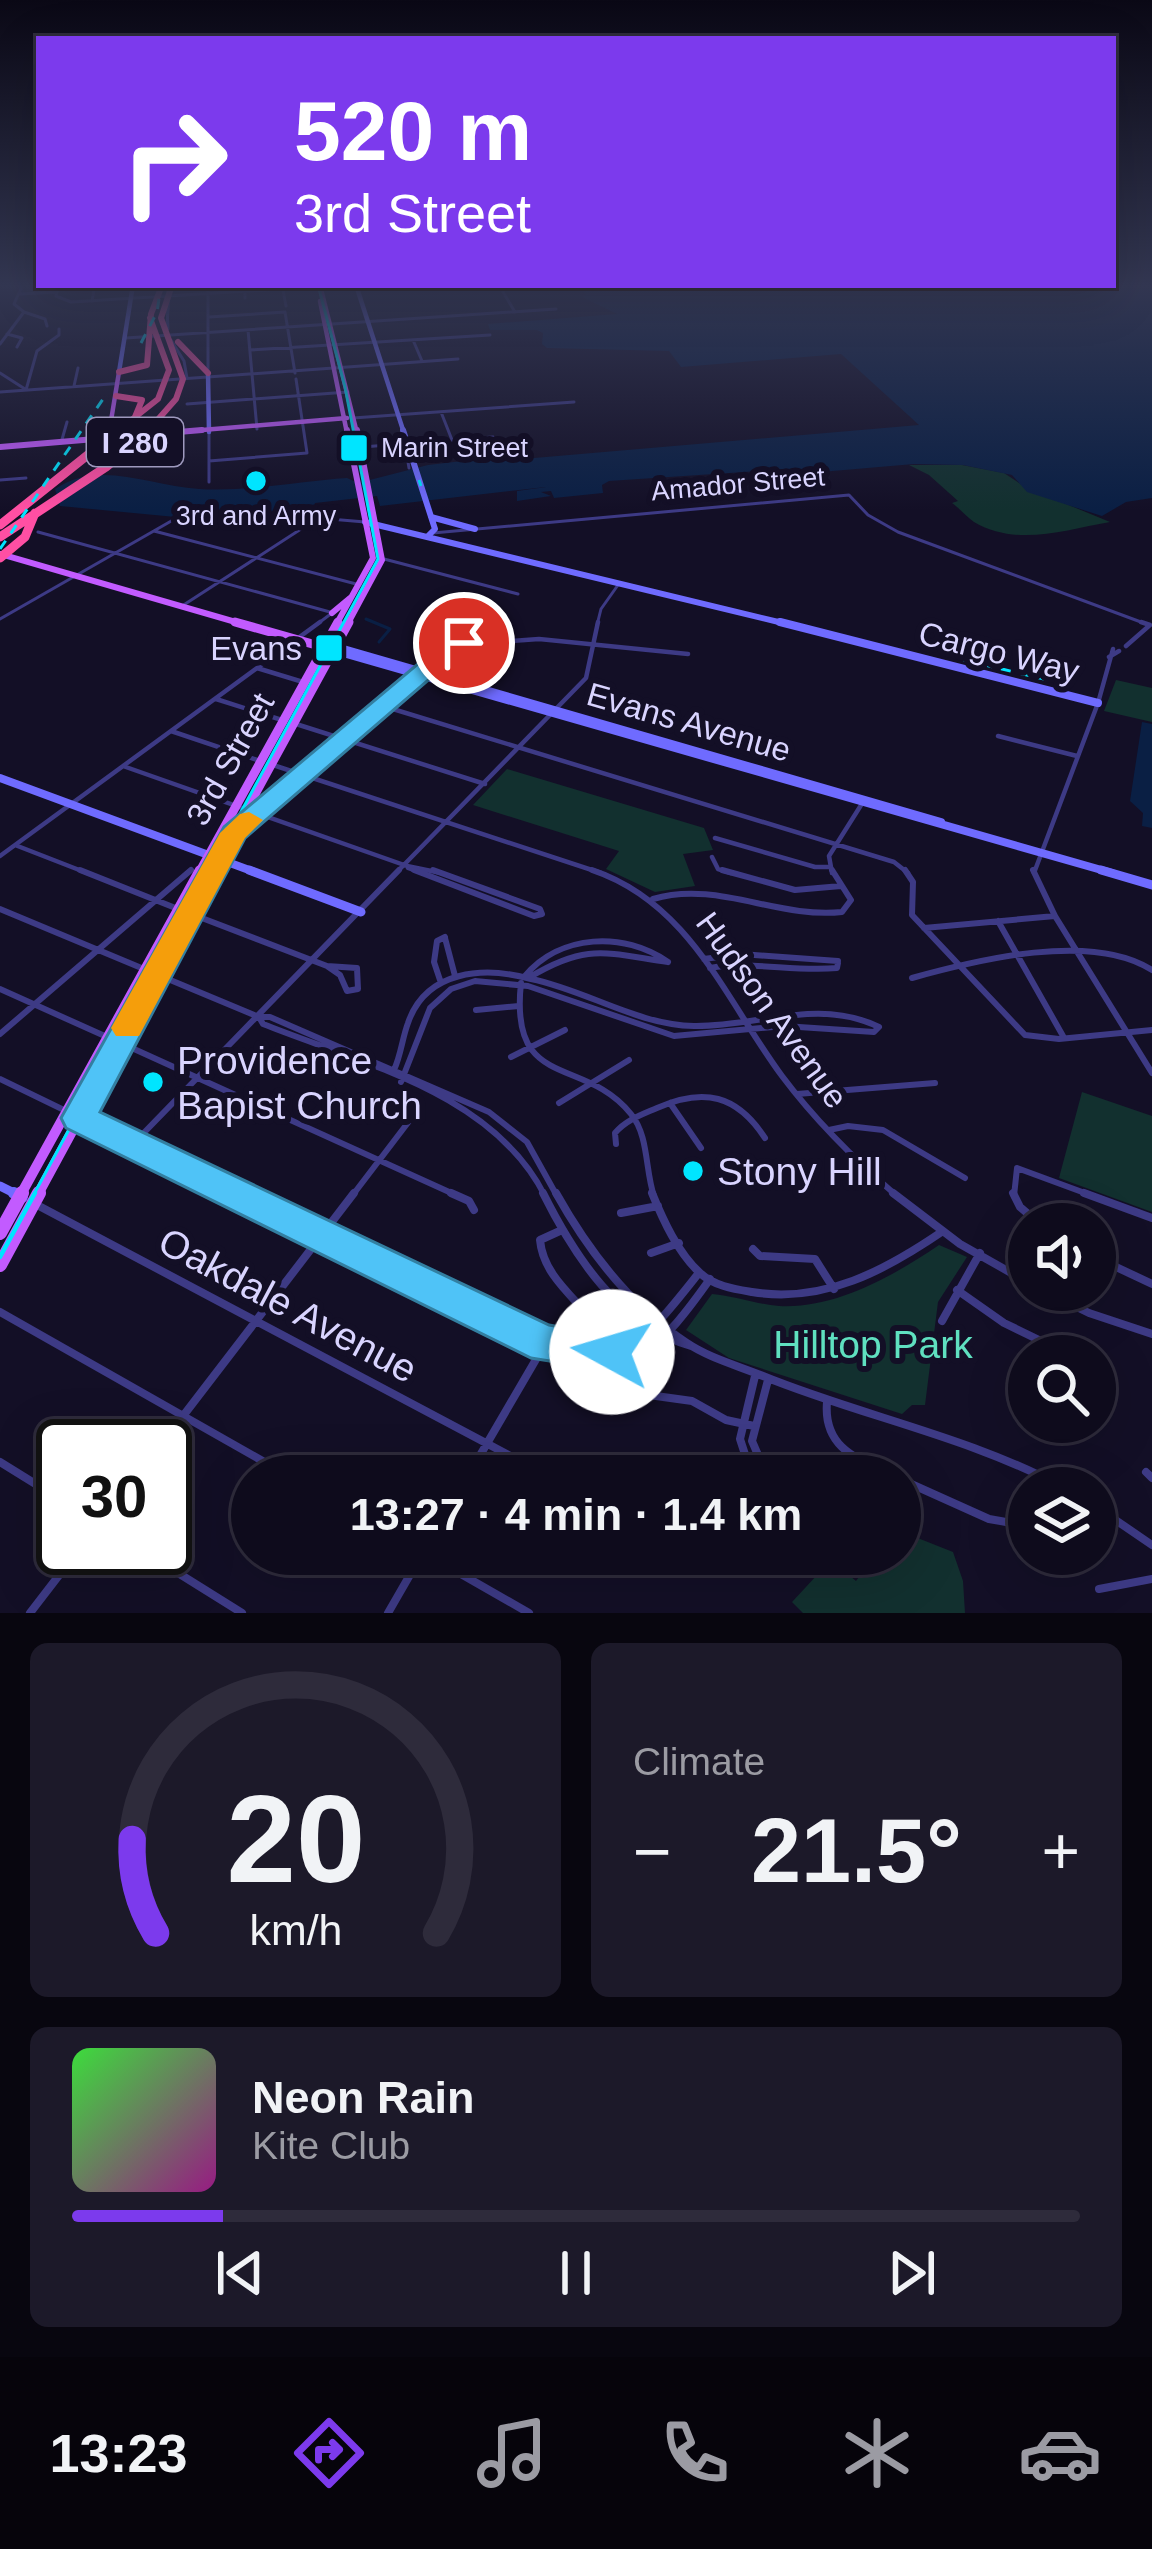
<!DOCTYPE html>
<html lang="en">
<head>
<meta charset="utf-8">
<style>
  body { margin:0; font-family:Helvetica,sans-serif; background:#1c1929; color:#f1f3f6; height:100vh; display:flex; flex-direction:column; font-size:45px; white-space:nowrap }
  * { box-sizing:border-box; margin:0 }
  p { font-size:39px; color:#9b9ba3 }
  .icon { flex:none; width:66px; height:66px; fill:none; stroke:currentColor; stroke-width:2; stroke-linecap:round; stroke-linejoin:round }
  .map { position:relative; height:1613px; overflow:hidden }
  .details { display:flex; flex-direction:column; gap:30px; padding:30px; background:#08060f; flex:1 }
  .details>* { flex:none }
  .guide { position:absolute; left:36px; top:36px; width:1080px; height:252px; border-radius:0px; box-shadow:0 12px 48px #0002,0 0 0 3px #2e2b3b; background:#7c3aed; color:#fff; overflow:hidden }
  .fabs { position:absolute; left:1008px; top:1203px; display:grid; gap:24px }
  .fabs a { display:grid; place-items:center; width:108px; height:108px; border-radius:50%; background:#0e0b1c; box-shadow:0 12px 48px #0002,0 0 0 3px #2e2b3b; font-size:60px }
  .speed { position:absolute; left:36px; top:1419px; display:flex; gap:24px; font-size:60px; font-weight:700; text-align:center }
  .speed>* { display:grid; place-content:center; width:156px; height:156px; border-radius:50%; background:#0e0b1c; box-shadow:0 12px 48px #0002,0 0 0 3px #2e2b3b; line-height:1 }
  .speed .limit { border:6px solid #111; border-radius:18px; background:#fff; color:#111 }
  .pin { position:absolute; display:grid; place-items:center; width:102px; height:102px; color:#fff; margin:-51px; border:6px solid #fff; border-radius:50%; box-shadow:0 3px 12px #0007 }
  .me { position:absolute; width:132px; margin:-66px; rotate:276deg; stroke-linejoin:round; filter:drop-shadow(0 0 9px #0008) }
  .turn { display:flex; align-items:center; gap:42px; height:252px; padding:0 60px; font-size:54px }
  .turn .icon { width:156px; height:156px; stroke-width:2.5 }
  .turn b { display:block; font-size:84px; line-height:102px }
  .big { font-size:90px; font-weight:700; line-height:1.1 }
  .details .tile { flex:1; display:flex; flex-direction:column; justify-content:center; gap:18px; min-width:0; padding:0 42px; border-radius:18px; background:#1c1929 }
  .details .dial { align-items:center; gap:0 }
  .dial svg { height:312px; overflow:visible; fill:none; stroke:#2e2b3b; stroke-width:7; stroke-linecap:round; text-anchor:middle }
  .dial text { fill:#f1f3f6; stroke:none }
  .song { display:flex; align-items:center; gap:36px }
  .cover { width:144px; height:144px; border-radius:18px; background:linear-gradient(135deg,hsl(120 70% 55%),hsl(310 70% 35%)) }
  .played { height:12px; border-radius:6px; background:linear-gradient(90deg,#7c3aed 15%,#2e2b3b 15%) }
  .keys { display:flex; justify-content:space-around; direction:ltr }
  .heat { display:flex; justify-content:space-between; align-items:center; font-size:66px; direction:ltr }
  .details .tiles { flex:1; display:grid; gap:30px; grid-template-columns:1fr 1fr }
  .tile:last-child { grid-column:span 2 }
  .trip { position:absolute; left:231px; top:1455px; width:690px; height:120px; border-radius:60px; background:#0e0b1c; box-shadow:0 12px 48px #0002,0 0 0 3px #2e2b3b; font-weight:700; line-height:120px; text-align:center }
  .tab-bar { display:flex; height:192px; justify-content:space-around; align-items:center; background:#06040b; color:#9b9ba3 }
  .tab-bar .icon { width:84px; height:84px }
  .tab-bar .current { color:#7c3aed }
  .tab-bar b { font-size:54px; color:#f1f3f6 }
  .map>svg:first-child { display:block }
</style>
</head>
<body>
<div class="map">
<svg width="1152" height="1613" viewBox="0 0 1152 1613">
  <rect width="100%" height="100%" fill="#130f26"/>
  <path fill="#12302f" d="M909 465H962L1004 473 1025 487 1110 522C1064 530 1017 547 974 522 967 517 959 508 952 503L958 501 929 475Z
    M1116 680 1152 688V722L1104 711Z
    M507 769 704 828 713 850 683 854 695 886 655 892 606 869 619 851 473 805Z
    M1082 1092 1152 1116V1212L1059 1178Z
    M939 1245 967 1257 938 1302 925 1405H912L902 1414 729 1358 686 1330 712 1294C734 1296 756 1304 779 1306 836 1309 893 1276 939 1245Z
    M900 1531 953 1552 963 1581 965 1613H803L792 1602 831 1560 856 1581 876 1554H900Z"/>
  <path fill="#0a1f44" d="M1152 284V498L1126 502 1102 516 1027 492 1012 475 963 465 914 464 763 477 759 471 609 481 602 485 603 493 554 498 551 491 541 492 551 496 517 501V491L546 487 380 506 377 496 315 503 313 508 186 518 60 506 55 489C99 459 150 486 199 489 247 492 300 481 347 478L358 483 428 465 497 457 500 461 919 425 841 354 681 367 669 351 547 348 542 344 543 333 537 330H490L488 324 617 314 582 297 586 295 579 285Z
    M1142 722 1152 724V828L1142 826 1143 813 1130 801Z"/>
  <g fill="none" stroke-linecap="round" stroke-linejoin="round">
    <path stroke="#0a1f44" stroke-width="3" d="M366 619 390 629 379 642"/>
    <path stroke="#3d3a85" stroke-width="3" d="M59 285 56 296 71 302 346 285
      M208 285V373
      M245 285V298
      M282 285 286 306
      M503 292 515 312
      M20 294 56 292
      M92 301 95 285
      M167 305 168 329
      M24 312 45 319 47 326
      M209 317 285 312 295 373
      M167 324 169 296
      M248 330 257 429
      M7 334 22 338 17 347
      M126 338 556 309
      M171 340 184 361 187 378
      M413 340 422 361
      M0 344 24 312 14 304 23 284
      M250 350 490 335
      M0 373 25 389
      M74 386 78 368
      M26 390 37 351 59 335V329
      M0 392 458 359
      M187 404 348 392
      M441 412 452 440
      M353 418 574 402
      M209 432V482
      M61 443 67 422
      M405 444 409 468
      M349 448 493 437
      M209 461 307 453 296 379
      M0 480 26 478
      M154 531 360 585
      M38 532 330 612
      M433 533 849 495 868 515 898 532 1149 625
      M384 559 518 594
      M182 606 318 518 365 522
      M0 619 173 520
      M316 625 332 613
      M597 625 601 609 618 585"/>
    <path stroke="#3d3a85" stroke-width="4.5" d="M1126 646 1150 625 1141 622
      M1109 657 1119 651
      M257 668 303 682
      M216 699 285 721
      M383 706 894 862 908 873
      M296 724 485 784
      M171 731 257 760
      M998 736 1077 756
      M273 765 601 873
      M123 766 407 866 441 873
      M258 813 458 645 539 639 688 654
      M715 838 815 867H830
      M15 845 87 873
      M0 856 320 622
      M712 857 718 869 731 873
      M408 868 422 873
      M187 873 191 870
      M396 873 586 678 598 622
      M832 873 829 856 863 802
      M1034 873 1098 703 1113 649"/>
    <path stroke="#3d3a85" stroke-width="6" d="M80 870 178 909
      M414 870 534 916 542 914
      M433 870 540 909 542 914
      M592 870C690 903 725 999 782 1076 815 1120 855 1160 897 1196
      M722 870 795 890 841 886
      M905 870 913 882 912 915 1025 1035 1059 1039 1152 1030
      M1033 870 1055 916 1152 1073
      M653 899C717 880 777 919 842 912L851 900 832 870
      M0 909 259 1017H270L489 1112 527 1142 557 1196
      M194 915 327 966
      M998 921 1063 1036
      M924 928 1055 916
      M445 938 455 976
      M704 959 741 954 838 961
      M327 966 357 968 358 989 347 991 340 975Z
      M710 968C752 961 794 972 837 968L838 963
      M525 976C560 934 624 931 668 962
      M530 977C587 943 605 953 668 962
      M912 978C977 960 1092 931 1152 970
      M531 979C586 990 637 1025 694 1026 757 1027 818 997 879 1027
      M441 983 434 962 437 941 445 937
      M521 983C509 1092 584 1055 631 1114 649 1136 645 1170 654 1196
      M0 989 107 1037
      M476 1010 519 1006
      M259 1017 263 1024C363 1064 493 1093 545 1196
      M0 1034 191 870
      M123 1044 458 1196
      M511 1057 565 1030
      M394 1070C401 1055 402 1039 408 1023 426 970 484 966 531 979
      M0 1079 241 1196
      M401 1082 430 1008 451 989 475 981 528 986 674 1036 784 1026 874 1032 879 1027
      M797 1094 935 1083
      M559 1103 629 1060
      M670 1103 701 1148
      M829 1130 848 1126 883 1130 965 1178
      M134 1143 399 870
      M616 1144 615 1133C626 1120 641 1115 657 1108 704 1087 737 1095 765 1138
      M352 1196 413 1116
      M1014 1196 1017 1168 1093 1196"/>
    <path stroke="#3d3a85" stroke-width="8" d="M234 1193 545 1344C621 1399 666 1341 710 1279
      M451 1193 469 1201 474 1210
      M543 1193C575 1257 619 1325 691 1346
      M556 1193C589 1252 630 1306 687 1343 709 1358 739 1366 763 1376 861 1416 971 1437 1064 1488
      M652 1193C663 1220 678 1253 700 1273 714 1286 734 1289 752 1292 824 1304 886 1270 943 1231
      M893 1193 960 1244 1029 1283
      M1013 1193 1020 1207 1040 1224
      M1084 1193 1152 1218
      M39 1206 548 1476
      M621 1213 658 1206
      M562 1230 540 1240C544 1286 596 1309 612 1351
      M753 1249 760 1256 815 1259 834 1289
      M651 1253 679 1243
      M1095 1257 1152 1284
      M957 1290 1004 1323 1072 1356
      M1042 1290 1089 1313 1152 1334
      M0 1312 289 1476
      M942 1321 980 1253
      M545 1344C634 1358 644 1342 698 1274
      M627 1392 692 1401 726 1420 754 1426
      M827 1402C823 1448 857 1459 893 1476
      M160 1446 354 1193
      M0 1462 63 1501
      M1146 1472 1152 1478
      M468 1476 545 1344
      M752 1476 740 1439 755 1376
      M767 1476 752 1441 768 1380
      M900 1479 989 1519 1029 1526
      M1095 1506 1152 1545
      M138 1548 242 1613
      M426 1554 529 1613
      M1099 1589 1152 1579
      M30 1613 80 1548
      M388 1613 422 1554"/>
    <path stroke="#6f6bff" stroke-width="4.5" d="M356 285 404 433
      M119 372 133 285
      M208 373 209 432"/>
    <path stroke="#6f6bff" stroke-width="6" d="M403 430 435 529 427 537
      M431 517 475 529
      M365 522 791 625"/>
    <path stroke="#6f6bff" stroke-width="8" d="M780 622 1098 703
      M333 646 941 822
      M329 649 1112 873
      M0 778 257 873"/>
    <path stroke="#6f6bff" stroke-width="9" d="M249 870 361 912
      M1101 870 1152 885
      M0 1186 20 1196"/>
    <path stroke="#6f6bff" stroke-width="12" d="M14 1193 22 1197"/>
    <path stroke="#c25bff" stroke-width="4.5" d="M320 285 357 433
      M320 301 347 433
      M109 433 119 372
      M166 433 347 418"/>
    <path stroke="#c25bff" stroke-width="6" d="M109 436 110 430
      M0 447 202 430
      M0 554 246 625
      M332 613 350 598
      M336 625 373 558 347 430
      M347 625 382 560 357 430"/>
    <path stroke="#c25bff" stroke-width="9" d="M235 622 323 647
      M243 826 257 813
      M199 873 338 622
      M212 873 349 622"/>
    <path stroke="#c25bff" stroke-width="10" d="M20 1196 200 870
      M37 1196 214 870"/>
    <path stroke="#c25bff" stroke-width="14" d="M0 1233 22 1193
      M0 1265 39 1193"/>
    <path stroke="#ff4fa3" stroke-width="6" d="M178 342 208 373
      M119 372 147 365 151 314 162 285
      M116 396 142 400 135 417
      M115 433 158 399 169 370 150 318
      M146 433 176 399 183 379 161 318 172 285"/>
    <path stroke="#ff4fa3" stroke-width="9" d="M0 525 119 430
      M0 537 106 467 150 430
      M0 558 25 537 35 513"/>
    <path stroke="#00e5ff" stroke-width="3" d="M33 1196 378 559 345 387 318 285"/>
    <path stroke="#00e5ff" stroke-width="4.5" d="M0 1257 35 1193"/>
    <path stroke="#00e5ff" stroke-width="3" stroke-dasharray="10 9" stroke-linecap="butt" d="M141 343 157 312 161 286
      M419 480 421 486
      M0 549 103 399
      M964 660 1052 681"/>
  </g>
  <linearGradient id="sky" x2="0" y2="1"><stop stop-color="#0a0815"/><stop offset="0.56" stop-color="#333752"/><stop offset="1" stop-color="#333752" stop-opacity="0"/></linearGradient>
  <rect width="1152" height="510" fill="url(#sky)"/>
  <path fill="#4fc3f7" stroke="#337fa1" stroke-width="3" d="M464 636 476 643 455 657 245 838 100 1112 549 1325 627 1338 633 1352 627 1365 612 1371 531 1358 66 1128 61 1118 224 827 438 647Z"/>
  <path fill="#f59e0b" d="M249 812 263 820 245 838 139 1036H116L111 1028 220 833 240 814Z"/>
  <g fill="#00e5ff" stroke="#130f26" stroke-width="4.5">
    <rect x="339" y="433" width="30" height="30" rx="6"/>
    <circle cx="256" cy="481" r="12"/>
    <rect x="314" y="633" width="30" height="30" rx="6"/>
    <circle cx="153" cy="1082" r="12"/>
    <circle cx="693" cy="1171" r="12"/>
  </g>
  <g text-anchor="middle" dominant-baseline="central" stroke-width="12" stroke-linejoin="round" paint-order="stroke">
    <g font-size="27" fill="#d9d4ff" stroke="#130f26" text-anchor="start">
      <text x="381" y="448">Marin Street</text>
      <text x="256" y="516" text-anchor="middle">3rd and Army</text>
    </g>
    <g font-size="27" fill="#d9d4ff" stroke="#130f26">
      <text transform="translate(738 484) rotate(-5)">Amador Street</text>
    </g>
    <rect fill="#130f26" stroke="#9e99be" stroke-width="3" x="87" y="418" width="96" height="48" rx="9"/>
    <g font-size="30" font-weight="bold" fill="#d9d4ff">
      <text x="135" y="442">I 280</text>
    </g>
    <g font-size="33" fill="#d9d4ff" stroke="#130f26" text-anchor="end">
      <text x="302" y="648">Evans</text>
    </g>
    <g font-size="33" fill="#d9d4ff" stroke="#130f26">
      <text transform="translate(999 652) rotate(14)">Cargo Way</text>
      <text transform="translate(689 722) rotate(16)">Evans Avenue</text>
      <text transform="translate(230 759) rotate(-61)">3rd Street</text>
      <text transform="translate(772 1010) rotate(54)">Hudson Avenue</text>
    </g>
    <g font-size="39" fill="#d9d4ff" stroke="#130f26" text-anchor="start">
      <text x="177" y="1060">Providence<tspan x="177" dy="45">Bapist Church</tspan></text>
      <text x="717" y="1171">Stony Hill</text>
    </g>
    <g font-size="39" fill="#d9d4ff" stroke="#130f26">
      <text transform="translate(288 1305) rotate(28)">Oakdale Avenue</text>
    </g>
    <g font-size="39" fill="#5fe0c0" stroke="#130f26">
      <text x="873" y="1344">Hilltop Park</text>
    </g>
  </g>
</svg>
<div class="fabs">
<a><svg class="icon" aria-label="sound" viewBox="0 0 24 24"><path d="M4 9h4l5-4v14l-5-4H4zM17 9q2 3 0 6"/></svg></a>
<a><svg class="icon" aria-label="search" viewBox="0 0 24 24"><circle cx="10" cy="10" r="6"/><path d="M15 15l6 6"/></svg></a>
<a><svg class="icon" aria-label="layers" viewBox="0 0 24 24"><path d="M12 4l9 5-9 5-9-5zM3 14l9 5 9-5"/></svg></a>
</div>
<div class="speed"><div class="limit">30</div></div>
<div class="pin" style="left:464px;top:643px;background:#d93025"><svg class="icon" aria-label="arrive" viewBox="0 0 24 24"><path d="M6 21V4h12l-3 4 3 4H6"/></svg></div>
<svg class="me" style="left:612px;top:1352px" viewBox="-20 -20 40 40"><circle r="19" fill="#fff"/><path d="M0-13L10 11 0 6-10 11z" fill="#4fc3f7"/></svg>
<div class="trip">13:27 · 4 min · 1.4 km</div>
<div class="guide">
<div class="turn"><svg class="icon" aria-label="right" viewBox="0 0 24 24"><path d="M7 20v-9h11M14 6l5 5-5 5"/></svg><div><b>520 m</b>3rd Street</div></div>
</div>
</div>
<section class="details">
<div class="tiles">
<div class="tile dial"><svg viewBox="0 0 100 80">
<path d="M14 69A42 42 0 1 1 86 69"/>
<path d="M14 69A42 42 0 0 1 8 45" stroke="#7c3aed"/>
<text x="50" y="56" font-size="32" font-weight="700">20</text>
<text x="50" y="72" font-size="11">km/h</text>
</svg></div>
<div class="tile"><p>Climate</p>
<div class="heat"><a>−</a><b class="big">21.5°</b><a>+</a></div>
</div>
<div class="tile">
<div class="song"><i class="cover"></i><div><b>Neon Rain</b><p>Kite Club</p></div></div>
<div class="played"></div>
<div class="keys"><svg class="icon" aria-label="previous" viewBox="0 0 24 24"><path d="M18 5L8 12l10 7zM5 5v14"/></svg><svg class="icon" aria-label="pause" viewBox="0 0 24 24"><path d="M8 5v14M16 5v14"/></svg><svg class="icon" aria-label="next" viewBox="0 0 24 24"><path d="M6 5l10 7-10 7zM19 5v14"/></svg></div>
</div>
</div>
</section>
<nav class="tab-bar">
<b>13:23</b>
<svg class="icon current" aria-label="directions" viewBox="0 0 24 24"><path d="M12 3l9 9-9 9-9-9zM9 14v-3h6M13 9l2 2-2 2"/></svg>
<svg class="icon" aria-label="music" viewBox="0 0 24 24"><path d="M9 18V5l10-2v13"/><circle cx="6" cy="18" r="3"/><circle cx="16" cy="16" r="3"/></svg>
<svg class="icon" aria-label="phone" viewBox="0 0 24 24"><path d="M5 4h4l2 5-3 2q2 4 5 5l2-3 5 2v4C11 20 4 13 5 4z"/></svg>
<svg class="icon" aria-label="climate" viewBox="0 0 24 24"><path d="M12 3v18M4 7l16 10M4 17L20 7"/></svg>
<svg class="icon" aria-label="car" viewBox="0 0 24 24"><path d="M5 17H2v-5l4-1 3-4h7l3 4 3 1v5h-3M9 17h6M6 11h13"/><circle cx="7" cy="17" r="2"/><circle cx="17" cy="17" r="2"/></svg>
</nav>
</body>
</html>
